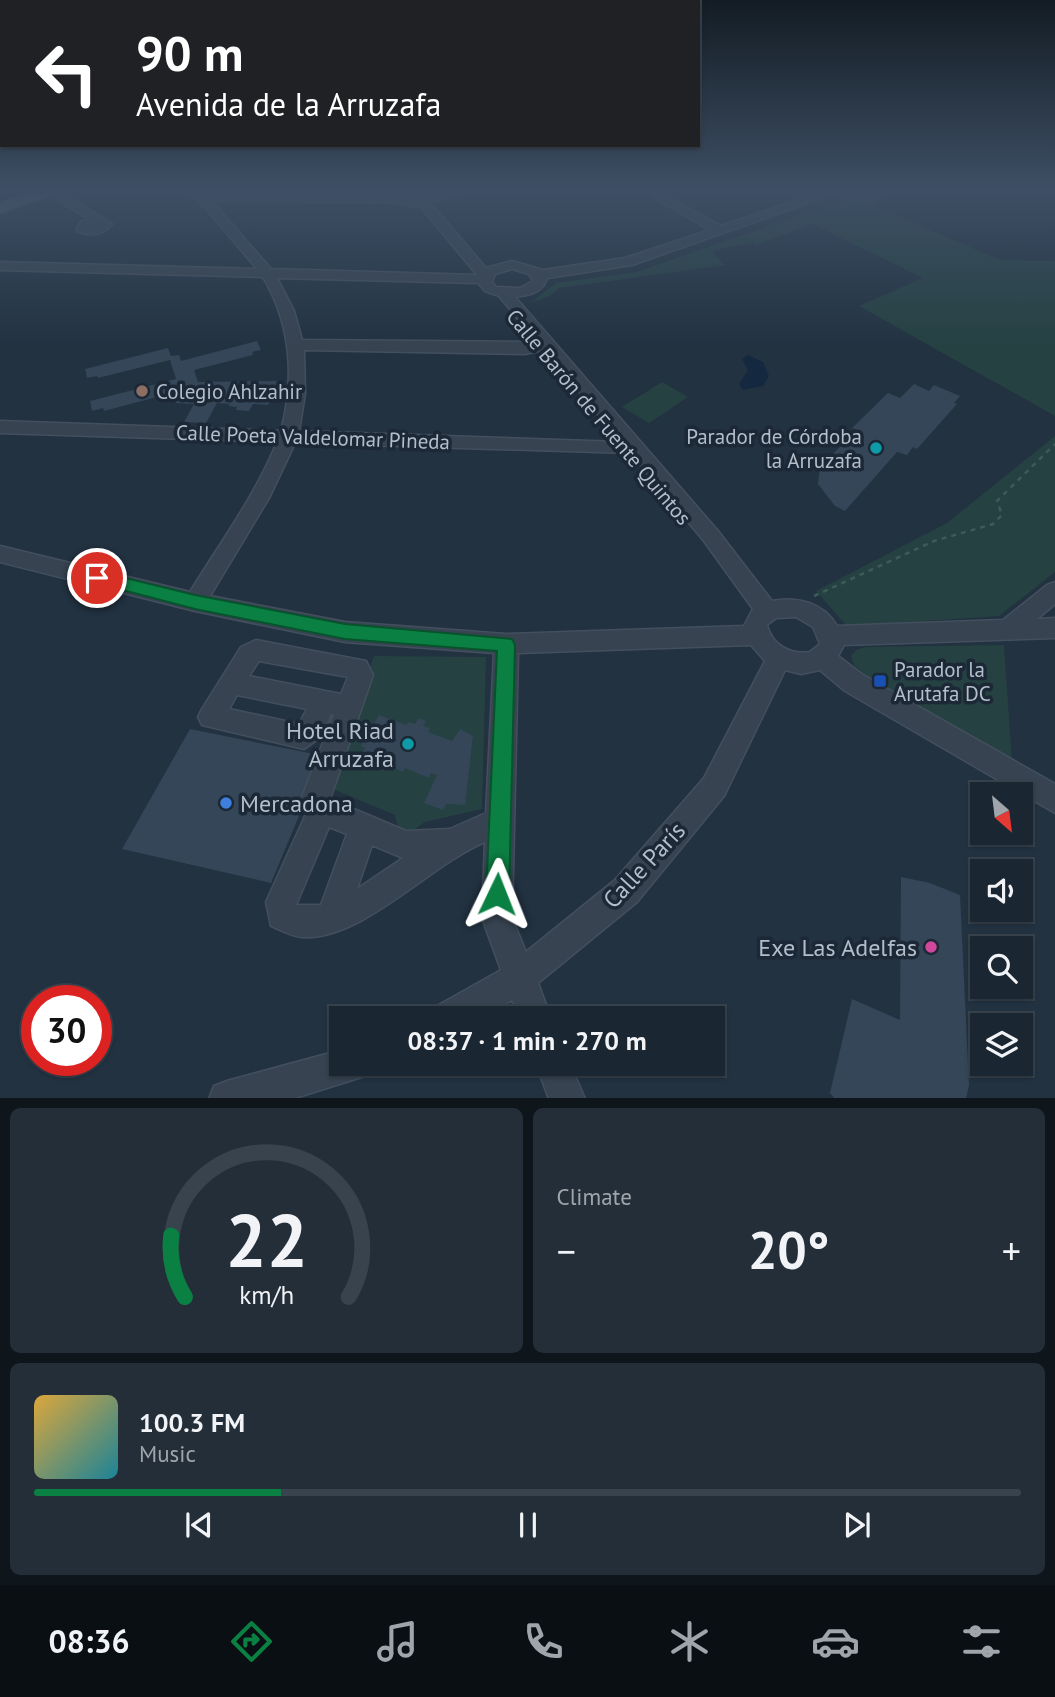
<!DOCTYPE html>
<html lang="en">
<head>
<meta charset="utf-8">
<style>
  body { margin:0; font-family:"PT Sans",sans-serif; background:#232e39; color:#f1f3f6; height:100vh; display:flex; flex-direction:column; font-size:26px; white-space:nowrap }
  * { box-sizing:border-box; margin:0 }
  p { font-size:23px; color:#9fa5ab }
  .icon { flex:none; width:38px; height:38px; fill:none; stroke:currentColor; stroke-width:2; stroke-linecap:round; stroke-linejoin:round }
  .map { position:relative; height:1098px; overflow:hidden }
  .panel { display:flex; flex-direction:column; gap:10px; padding:10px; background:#0e151b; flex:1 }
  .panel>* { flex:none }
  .top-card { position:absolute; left:0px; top:0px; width:700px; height:147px; box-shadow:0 2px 5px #0004,0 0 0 2px #38434d; background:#202124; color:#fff; overflow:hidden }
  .needle { width:46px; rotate:152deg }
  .buttons { position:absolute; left:970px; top:782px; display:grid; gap:14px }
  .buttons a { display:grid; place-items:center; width:63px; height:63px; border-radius:0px; background:#1a2631; box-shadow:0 2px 5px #0004,0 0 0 2px #38434d; font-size:35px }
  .speed { position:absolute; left:21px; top:985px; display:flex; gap:14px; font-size:35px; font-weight:700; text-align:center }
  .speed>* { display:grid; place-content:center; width:91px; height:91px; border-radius:50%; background:#1a2631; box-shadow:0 2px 5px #0004,0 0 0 2px #38434d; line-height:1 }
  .speed .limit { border:10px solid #d22; background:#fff; color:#111 }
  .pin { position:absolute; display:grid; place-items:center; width:60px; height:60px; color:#fff; margin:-30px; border:4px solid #fff; border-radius:50%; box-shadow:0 2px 7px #0007 }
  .me { position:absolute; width:77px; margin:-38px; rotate:2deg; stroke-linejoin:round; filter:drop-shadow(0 0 5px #0008) }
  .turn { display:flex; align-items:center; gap:24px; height:147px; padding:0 21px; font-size:32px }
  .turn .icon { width:91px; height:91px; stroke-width:2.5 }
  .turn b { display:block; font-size:49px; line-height:60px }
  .big { font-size:52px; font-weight:800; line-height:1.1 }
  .panel .tile { flex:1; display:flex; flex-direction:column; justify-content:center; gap:10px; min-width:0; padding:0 24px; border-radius:10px; background:#232e39 }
  .panel .dial { align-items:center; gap:0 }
  .dial svg { height:182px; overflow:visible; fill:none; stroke:#38434d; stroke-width:7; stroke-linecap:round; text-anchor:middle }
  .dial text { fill:#f1f3f6; stroke:none }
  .song { display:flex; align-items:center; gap:21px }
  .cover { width:84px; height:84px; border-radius:10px; background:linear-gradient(135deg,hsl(40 70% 55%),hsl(190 70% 35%)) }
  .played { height:7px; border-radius:4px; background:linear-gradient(90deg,#0b8043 25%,#38434d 25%) }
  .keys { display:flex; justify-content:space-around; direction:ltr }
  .heat { display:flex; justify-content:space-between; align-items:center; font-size:38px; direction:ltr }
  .panel .tiles { flex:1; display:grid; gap:10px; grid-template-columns:1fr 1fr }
  .tile:last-child { grid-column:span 2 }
  .trip { position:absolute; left:329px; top:1006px; width:396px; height:70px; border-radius:0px; background:#1a2631; box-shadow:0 2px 5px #0004,0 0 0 2px #38434d; font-weight:800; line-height:70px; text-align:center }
  .dock { display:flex; height:112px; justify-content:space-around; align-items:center; background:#0a0f14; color:#9fa5ab }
  .dock .icon { width:49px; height:49px }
  .dock .on { color:#0b8043 }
  .dock b { font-size:32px; color:#f1f3f6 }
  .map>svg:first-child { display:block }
</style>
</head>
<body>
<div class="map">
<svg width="1055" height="1099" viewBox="0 0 1055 1099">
  <rect width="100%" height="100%" fill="#223241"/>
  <path fill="#254142" d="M866 192H901L871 204 1000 260 1055 261V416L859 306 923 278 813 224 756 245 754 242 711 251 725 265 559 288 548 297 530 303 556 283 637 272Z
    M662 382 688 397 649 423 622 407Z
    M1055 436V572L999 616 847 626 816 591 947 523Z
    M1004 645 1012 761 866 676 854 665 851 656 856 650 865 647Z
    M374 656 486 657 482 809 425 822 406 835 397 824 395 815 328 787Z"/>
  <path fill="#142940" d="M748 355 763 362 769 376 763 386 743 390 739 384 748 370 742 359Z"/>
  <path fill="#344658" d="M257 341 261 350 252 352 253 355 194 370 198 382 278 381 268 405 253 404 249 411 236 410 237 407 228 406 230 404 217 403 206 423 184 422 194 404 176 403 172 393 104 411 103 408 92 411 90 401 176 379 170 360 98 378 97 376 87 378 85 369 168 348 171 356 179 355 181 361Z
    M914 384 929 391 934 385 960 396 954 403 957 404 917 449 913 447 907 455 897 452 845 511 835 506 818 484 820 467 857 430 852 428 888 393 900 398Z
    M379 715 406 725 408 722 415 724 419 718 426 721 423 726 430 728 428 732 452 741 460 729 473 736 465 805 446 804 443 810 424 803 437 775 431 773 429 778 405 768 403 772 363 753 365 748 361 746 366 736 375 739 379 733 371 729Z
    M190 729 324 756 271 883 122 849Z
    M901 877 930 883 960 895 969 1085 966 1099H835L830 1093 852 999 900 1020Z"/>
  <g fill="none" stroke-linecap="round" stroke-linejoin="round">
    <defs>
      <path id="minor" d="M46 192H61L112 224C103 236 91 236 78 232L76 229 82 221 90 220Z
        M178 192 390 194 414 199 411 192H421L486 268 512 261 543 270 625 258 710 230 644 192H659L721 226 822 192H840L632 265 547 278C544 292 528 296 515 297L718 531 772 601C797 596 824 603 837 626L1003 620 1047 585 1055 582V604L1037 619 1055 618V638L844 645 838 656 863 675 1055 784V813L845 691 820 670 801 674 785 670 724 796 637 902 538 983 551 1018H519L512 1000 480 1018H432L437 1006 501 970 482 918 485 842C431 864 361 942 301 937 292 936 280 930 271 926L266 902 306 814 302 797 334 714H331L321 737 304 749 202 725 198 717 202 709 241 647 256 640 366 661 373 675 330 799 406 831 450 829 486 813 494 653 345 642 195 611 0 562V546L190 592C220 543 255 496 277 442L0 433V421L281 431C295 378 291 324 263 277L0 270V262L257 269 198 199ZM212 201 390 202 421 207 477 275 271 269ZM512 269 529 274 533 281 520 288 496 287 492 282 495 274ZM277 278 478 283 485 291 499 296 537 342 302 340 294 311ZM304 350 525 354 544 350 621 442 299 431 305 394ZM295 443 630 453 704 541 753 609 744 626 506 634 345 622 210 596 269 498ZM796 617 813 627 820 644 810 652C790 655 772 645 767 625L776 618ZM751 645 765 661 704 778 615 880 526 952 512 918 518 653ZM259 661 348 677 341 694 249 676ZM237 695 307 709 299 724 229 709ZM329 827 347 834 321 905H296ZM372 845 403 858 357 889Z
        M441 192H467L434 201 428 197Z
        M341 1050V1064H370L365 1076 292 1099H209L214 1086 227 1081Z
        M536 1064H570L585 1099H549Z"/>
      <path id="major" d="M35 192H60L0 213V203Z"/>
    </defs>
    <use href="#minor" stroke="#434f5d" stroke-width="3"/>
    <use href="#major" stroke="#434f5d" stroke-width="3"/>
    <path stroke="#3e5a5a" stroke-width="2" stroke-dasharray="3.5 3.5" stroke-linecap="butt" d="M845 198 862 192"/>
    <path stroke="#3e5a5a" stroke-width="2.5" stroke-dasharray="5 5" stroke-linecap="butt" d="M814 596 934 541 993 524 1002 515 997 501 1055 444"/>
    <use href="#minor" fill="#374351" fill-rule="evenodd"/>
    <use href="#major" fill="#556271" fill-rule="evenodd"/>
  </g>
  <linearGradient id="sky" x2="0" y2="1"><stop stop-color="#131c24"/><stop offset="0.55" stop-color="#3e4f65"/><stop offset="1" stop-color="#3e4f65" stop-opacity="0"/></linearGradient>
  <rect width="1055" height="346" fill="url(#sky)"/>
  <path fill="#0b8043" stroke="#07532c" stroke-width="2" d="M97 571 195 595 345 624 512 639 515 645 509 894 505 902 497 905 489 902 486 894 497 651 345 639 195 609 92 582 89 578Z"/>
  <circle fill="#8d6e63" stroke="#1c2836" stroke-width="2.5" cx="142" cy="391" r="7"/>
  <g fill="#0f9aa8" stroke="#1c2836" stroke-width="2.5">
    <circle cx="876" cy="448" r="7"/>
    <circle cx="408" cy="744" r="7"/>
  </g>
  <rect fill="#1a4fb4" stroke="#1c2836" stroke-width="2.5" x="873" y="674" width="14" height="14" rx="3.5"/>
  <circle fill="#3f7fe0" stroke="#1c2836" stroke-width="2.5" cx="226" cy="803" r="7"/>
  <circle fill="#d1479c" stroke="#1c2836" stroke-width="2.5" cx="931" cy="947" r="7"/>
  <g text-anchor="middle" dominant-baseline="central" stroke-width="7" stroke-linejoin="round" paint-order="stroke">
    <g font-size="21" fill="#b3becb" stroke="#1c2836" text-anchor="start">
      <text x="156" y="391">Colegio Ahlzahir</text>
      <text x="862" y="436" text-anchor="end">Parador de Córdoba<tspan x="862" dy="24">la Arruzafa</tspan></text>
      <text x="894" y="669">Parador la<tspan x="894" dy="24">Arutafa DC</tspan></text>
    </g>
    <g font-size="21" fill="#b3becb" stroke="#1c2836">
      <text transform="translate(599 417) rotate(50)">Calle Barón de Fuente Quintos</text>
      <text transform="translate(313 437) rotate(2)">Calle Poeta Valdelomar Pineda</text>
    </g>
    <g font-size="24" fill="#b3becb" stroke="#1c2836" text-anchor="end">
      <text x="394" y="730">Hotel Riad<tspan x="394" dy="28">Arruzafa</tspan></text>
      <text x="240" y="803" text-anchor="start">Mercadona</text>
      <text x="917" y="947">Exe Las Adelfas</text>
    </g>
    <g font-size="24" fill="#b3becb" stroke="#1c2836">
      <text transform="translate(644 865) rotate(-47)">Calle París</text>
    </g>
  </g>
</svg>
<div class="buttons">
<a><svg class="needle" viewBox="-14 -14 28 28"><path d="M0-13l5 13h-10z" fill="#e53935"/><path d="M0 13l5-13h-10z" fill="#9fa5ab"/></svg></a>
<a><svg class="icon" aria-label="sound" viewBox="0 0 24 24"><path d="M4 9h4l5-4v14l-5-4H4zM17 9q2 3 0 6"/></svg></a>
<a><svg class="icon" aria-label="search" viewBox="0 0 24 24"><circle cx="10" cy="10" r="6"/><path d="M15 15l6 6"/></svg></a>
<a><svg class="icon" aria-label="layers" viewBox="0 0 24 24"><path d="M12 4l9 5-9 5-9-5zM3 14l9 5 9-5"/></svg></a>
</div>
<div class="speed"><div class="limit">30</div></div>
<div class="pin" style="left:97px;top:578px;background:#d93025"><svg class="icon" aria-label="arrive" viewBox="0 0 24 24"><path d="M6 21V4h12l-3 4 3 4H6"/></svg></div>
<svg class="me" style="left:497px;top:894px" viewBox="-20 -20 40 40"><path d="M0-17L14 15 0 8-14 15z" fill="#0b8043" stroke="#fff" stroke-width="4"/></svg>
<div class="trip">08:37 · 1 min · 270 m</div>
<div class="top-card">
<div class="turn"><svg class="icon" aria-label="left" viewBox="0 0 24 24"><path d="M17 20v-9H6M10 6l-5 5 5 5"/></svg><div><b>90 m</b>Avenida de la Arruzafa</div></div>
</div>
</div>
<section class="panel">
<div class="tiles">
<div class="tile dial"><svg viewBox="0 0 100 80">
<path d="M14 69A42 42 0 1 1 86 69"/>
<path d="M14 69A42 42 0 0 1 8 42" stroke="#0b8043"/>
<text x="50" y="56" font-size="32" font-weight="700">22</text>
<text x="50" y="72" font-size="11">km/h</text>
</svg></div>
<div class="tile"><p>Climate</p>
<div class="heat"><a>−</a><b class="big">20°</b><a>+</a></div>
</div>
<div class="tile">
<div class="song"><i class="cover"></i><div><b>100.3 FM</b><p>Music</p></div></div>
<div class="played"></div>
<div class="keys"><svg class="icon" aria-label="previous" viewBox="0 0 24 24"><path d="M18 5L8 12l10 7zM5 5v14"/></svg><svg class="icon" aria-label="pause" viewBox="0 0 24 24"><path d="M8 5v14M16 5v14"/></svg><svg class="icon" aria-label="next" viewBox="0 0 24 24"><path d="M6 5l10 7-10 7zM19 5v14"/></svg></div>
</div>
</div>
</section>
<nav class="dock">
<b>08:36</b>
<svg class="icon on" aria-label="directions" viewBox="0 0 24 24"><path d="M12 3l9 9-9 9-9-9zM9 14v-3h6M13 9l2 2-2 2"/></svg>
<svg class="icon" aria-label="music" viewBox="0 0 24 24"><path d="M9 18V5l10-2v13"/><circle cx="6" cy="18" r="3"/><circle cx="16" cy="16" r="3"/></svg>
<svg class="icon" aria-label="phone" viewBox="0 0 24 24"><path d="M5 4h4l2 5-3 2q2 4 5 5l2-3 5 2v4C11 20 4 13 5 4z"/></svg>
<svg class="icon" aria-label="climate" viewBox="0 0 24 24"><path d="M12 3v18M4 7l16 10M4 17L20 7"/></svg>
<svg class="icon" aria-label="car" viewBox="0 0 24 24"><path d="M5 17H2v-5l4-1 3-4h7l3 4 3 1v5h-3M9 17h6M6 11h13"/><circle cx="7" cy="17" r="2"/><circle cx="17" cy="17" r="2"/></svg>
<svg class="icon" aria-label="filters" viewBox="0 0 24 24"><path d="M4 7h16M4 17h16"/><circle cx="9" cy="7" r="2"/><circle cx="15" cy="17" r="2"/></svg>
</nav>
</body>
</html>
